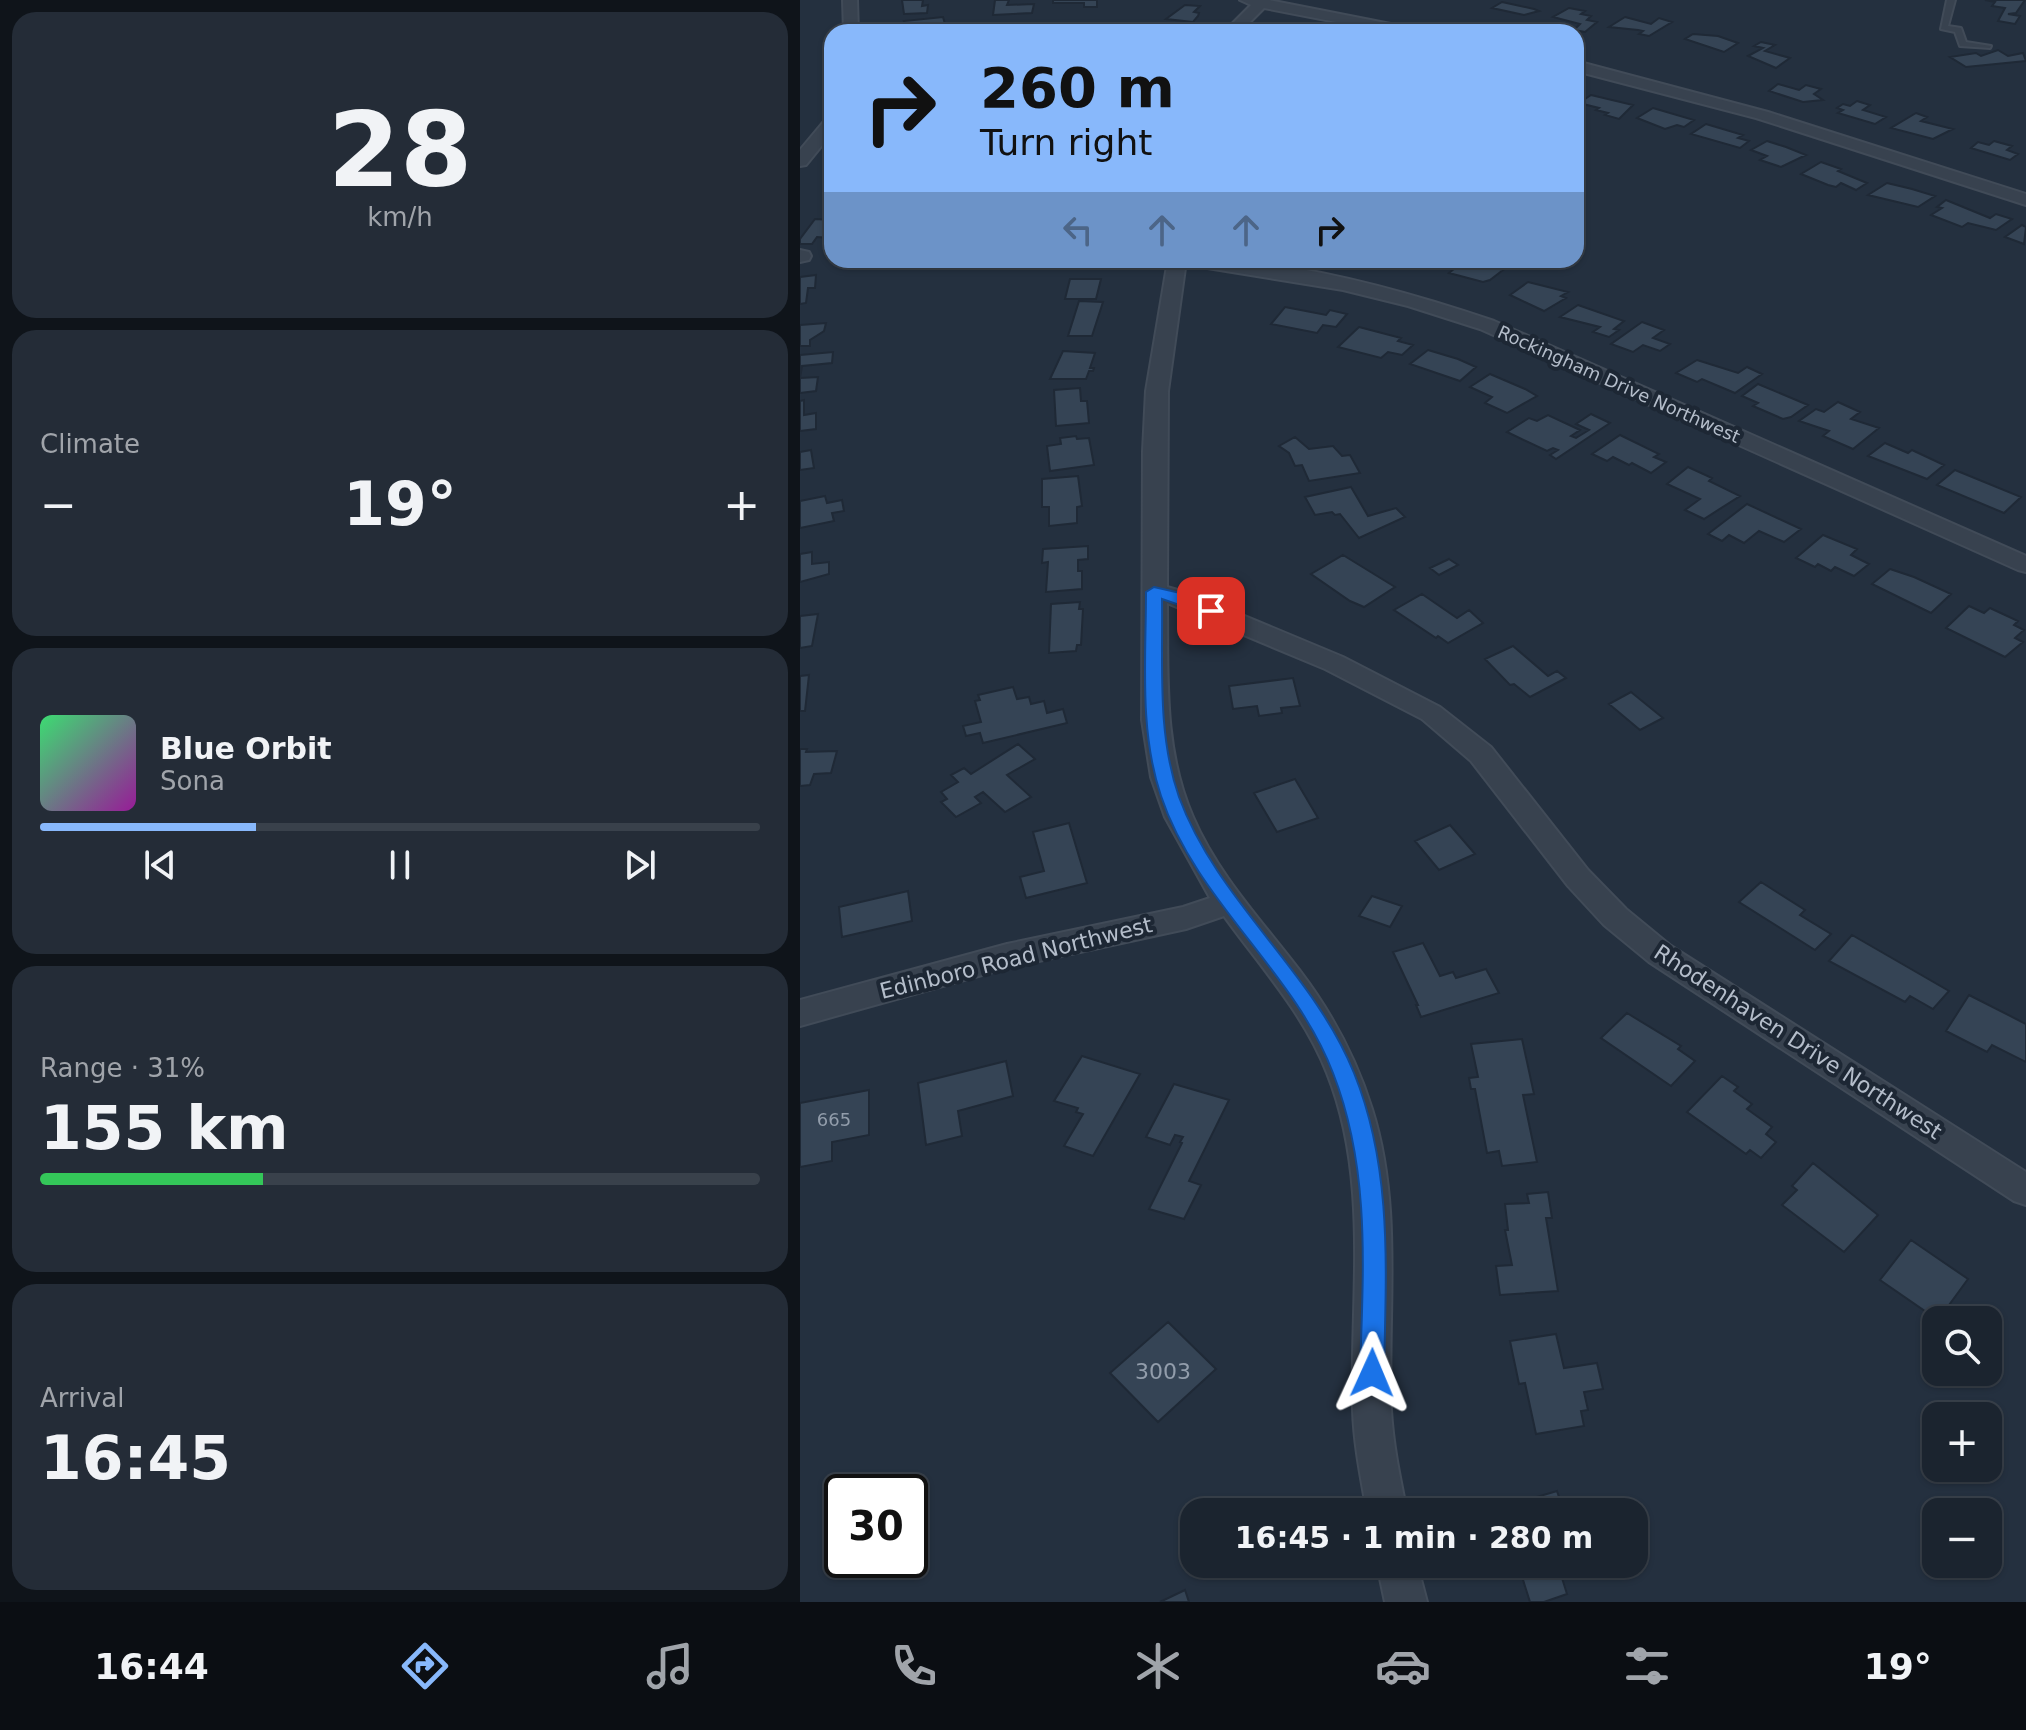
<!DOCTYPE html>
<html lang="en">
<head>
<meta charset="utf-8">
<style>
  body { margin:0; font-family:"DejaVu Sans",sans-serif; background:#242c37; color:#f1f3f6; height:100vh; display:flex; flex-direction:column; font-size:30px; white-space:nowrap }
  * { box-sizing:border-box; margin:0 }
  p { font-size:26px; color:#a0a4aa }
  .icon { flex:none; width:44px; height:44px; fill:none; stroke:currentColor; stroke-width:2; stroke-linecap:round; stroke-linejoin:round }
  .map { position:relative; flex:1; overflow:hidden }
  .drawer { display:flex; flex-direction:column; gap:12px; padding:12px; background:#0f141a; width:800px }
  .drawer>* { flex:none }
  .guide { position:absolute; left:24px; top:24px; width:760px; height:244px; border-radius:24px; box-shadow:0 2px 6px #0004,0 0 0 2px #39414b; background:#88b8fb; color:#111; overflow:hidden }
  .tools { position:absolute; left:1122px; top:1306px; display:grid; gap:16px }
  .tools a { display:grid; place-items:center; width:80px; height:80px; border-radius:16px; background:#1b242f; box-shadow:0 2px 6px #0004,0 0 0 2px #39414b; font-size:40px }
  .speed { position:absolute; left:24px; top:1474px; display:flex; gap:16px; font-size:40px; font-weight:700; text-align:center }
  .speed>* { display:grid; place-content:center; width:104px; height:104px; border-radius:50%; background:#1b242f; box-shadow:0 2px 6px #0004,0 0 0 2px #39414b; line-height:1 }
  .speed .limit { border:4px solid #111; border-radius:12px; background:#fff; color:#111 }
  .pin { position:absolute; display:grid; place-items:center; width:68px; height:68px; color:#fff; margin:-34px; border-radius:16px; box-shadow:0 4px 12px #0006 }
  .me { position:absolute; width:88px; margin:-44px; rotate:1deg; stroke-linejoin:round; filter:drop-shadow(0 0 6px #0008) }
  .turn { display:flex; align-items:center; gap:28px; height:168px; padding:0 24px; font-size:36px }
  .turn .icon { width:104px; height:104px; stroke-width:2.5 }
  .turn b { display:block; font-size:56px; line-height:68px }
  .lanes { display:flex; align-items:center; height:76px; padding:0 24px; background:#0003; justify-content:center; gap:40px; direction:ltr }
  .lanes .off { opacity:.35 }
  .big { font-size:60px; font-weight:700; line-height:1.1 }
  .drawer .widget { flex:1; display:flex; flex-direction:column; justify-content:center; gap:12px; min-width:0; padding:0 28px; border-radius:24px; background:#242c37 }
  .drawer .dial { align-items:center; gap:0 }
  .dial b { font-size:104px; line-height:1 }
  .song { display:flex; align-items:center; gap:24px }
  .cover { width:96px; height:96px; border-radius:12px; background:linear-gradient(135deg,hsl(140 70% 55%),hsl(300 70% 35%)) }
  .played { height:8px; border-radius:4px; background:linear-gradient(90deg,#88b8fb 30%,#39414b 30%) }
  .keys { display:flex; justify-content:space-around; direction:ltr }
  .heat { display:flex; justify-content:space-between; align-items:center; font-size:44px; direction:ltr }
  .charge { height:12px; border-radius:6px; background:linear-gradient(90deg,#34c759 31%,#39414b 0) }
  .trip { position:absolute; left:380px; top:1498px; width:468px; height:80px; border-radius:24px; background:#1b242f; box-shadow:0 2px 6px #0004,0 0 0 2px #39414b; font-weight:700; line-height:80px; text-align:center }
  .tabs { display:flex; height:128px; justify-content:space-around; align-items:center; background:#0b0e13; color:#a0a4aa }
  .tabs .icon { width:56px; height:56px }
  .tabs .on { color:#88b8fb }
  .tabs b { font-size:36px; color:#f1f3f6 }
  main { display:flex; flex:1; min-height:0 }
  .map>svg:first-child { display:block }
</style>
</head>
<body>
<main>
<section class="drawer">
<div class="widget dial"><b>28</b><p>km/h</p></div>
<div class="widget"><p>Climate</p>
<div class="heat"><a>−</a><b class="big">19°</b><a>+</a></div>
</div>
<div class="widget">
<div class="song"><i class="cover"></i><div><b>Blue Orbit</b><p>Sona</p></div></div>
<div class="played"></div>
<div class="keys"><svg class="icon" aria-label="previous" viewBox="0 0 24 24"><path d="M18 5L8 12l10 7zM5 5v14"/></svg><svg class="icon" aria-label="pause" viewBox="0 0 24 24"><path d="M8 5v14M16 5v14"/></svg><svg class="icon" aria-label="next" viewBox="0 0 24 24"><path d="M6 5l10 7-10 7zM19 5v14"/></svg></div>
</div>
<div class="widget"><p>Range · 31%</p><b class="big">155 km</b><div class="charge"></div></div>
<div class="widget"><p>Arrival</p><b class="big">16:45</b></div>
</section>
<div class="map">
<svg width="1226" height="1602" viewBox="0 0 1226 1602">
  <rect width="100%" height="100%" fill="#24303f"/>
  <path fill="#354455" stroke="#1f2936" stroke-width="2" d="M102 0H123L122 6 128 5 127 13 104 14Z
    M195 0H209L207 5 234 4 232 13 193 15Z
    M253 0H297V7H284V3H253Z
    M1185 0H1225L1216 13 1208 14 1220 16 1215 24 1198 21 1205 8 1192 6 1195 2Z
    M702 2 734 9 739 11 724 15 692 8Z
    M385 5 400 6 394 12 399 13 398 16 393 22 366 19Z
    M769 8 785 11 781 14 791 16 787 20 797 22 785 32 774 30 780 24 753 17Z
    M143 17 145 24 130 26 132 31 142 32H110L104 21Z
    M825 17 851 24 859 18 872 22 849 36 839 34 843 31 838 30 809 27Z
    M893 34 918 36 938 43 924 52 885 39Z
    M961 42 975 45 965 51 990 58 976 68 948 56 963 48 954 46Z
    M1198 50 1208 56 1223 53 1226 61 1166 67 1150 57 1176 53 1181 56Z
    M978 84 999 90 1006 85 1021 89 1014 94 1023 100 1003 102 969 91Z
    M791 95 833 105 819 119 805 115 808 113 796 110 799 108 779 103Z
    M1057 101 1070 105 1063 110 1086 117 1075 124 1038 113 1043 110 1037 108 1043 104 1050 106Z
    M853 108 894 120 884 127 877 125 865 129 837 118Z
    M1116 113 1127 117 1121 121 1153 129 1133 139 1091 128Z
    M906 124 943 135 938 138 949 141 940 148 891 134Z
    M967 141 986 147 1006 155 981 167 960 160 967 156 951 150Z
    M1194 141 1212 146 1207 150 1218 154 1210 160 1171 148 1178 142 1189 145Z
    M1021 162 1041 169 1038 171 1067 183 1056 190 1041 183 1036 187 1028 185 1001 174Z
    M1087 183 1112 189 1135 196 1118 207 1068 195Z
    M1146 200 1190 218 1196 214 1212 219 1196 230 1168 223 1162 227 1131 215 1142 208 1137 207Z
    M15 219 32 220 29 234 32 238 17 237 12 244H0V239Z
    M1222 225 1226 227 1224 244 1205 237Z
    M608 260H653L644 267Z
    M665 260 689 261 700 264 696 268 703 270 690 280 683 282 649 273Z
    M16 275 15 288H8L6 303 0 304V277Z
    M270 279H301L296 299H265Z
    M728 282 768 292 761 296 766 298 744 311 710 295Z
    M279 301 303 302 292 336H268Z
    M778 305 824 321 814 329 819 330 809 337 793 332 800 327 760 317Z
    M485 307 526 315 530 310 547 314 536 327 523 325 517 333 471 324Z
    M842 322 864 330 853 338 870 344 860 351 843 345 833 352 811 344Z
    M26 323 24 331 10 340V346H0V325Z
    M559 327 601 338 598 341 613 345 602 355 588 352 581 358 538 347Z
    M628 350 658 359 676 367 660 381 610 364Z
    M263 351 295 353 290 368H294L293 371H289L286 379H250Z
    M33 352 32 363 2 366 0 378V355Z
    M897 360 938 373 947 367 962 374 935 393 902 379 897 382 876 373Z
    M690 374 725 389 737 396 707 413 685 403 692 397 670 387Z
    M18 377 16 391 0 393V378Z
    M958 384 1008 405 991 417 983 419 953 406 958 403 942 396Z
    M280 388 281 401H287L289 423 256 426 254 390Z
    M4 400V415L16 413V429L0 431V401Z
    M1038 402 1060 412 1051 419 1079 428 1053 449 1023 436 1029 431 999 421 1016 409 1024 412Z
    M791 414 810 423 756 459 750 455 758 450 753 448 747 451 707 432 729 418 737 421 748 415 780 430 771 436 776 438 789 430 776 424Z
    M820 435 859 454 854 457 866 462 851 473 832 463 829 465 813 457 807 461 792 454Z
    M276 436 277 439 289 438 294 465 250 471 247 446 261 444 260 438Z
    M495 437 509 449 533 446 542 456 550 455 560 473 509 481 502 465 495 466 489 453 479 446Z
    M1085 443 1108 453 1112 450 1144 465 1127 479 1068 456Z
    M11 450 14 468 0 470V452Z
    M888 467 912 478 909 481 940 496 904 519 885 510 900 499 867 484Z
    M1155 470 1221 497 1204 513 1137 485Z
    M278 476 282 506 277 507V523L249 526V507H242V479Z
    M551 487 568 516 596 508 605 517 559 538 540 514 535 515 532 512 515 515 505 497Z
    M25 496 27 503 42 500 44 511 32 513 34 521 0 528V501Z
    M947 504 1001 529 984 542 959 531 944 543 929 535 922 541 908 534Z
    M1023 535 1057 549 1051 555 1069 564 1054 576 1035 567 1031 571 1018 564 1015 567 996 558Z
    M288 546V559L278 560V571H282V589L246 592 248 562 242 563 243 549Z
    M12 552V564L29 562V574L0 582V554Z
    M543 555 595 587 564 607 550 601 511 574Z
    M649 559 658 565 639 575 630 568Z
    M1090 569 1114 577 1151 594 1131 613 1072 584Z
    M622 594 657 618 669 610 683 623 648 643 638 636 636 638 594 610Z
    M280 602 279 609H283L281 645H277L276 651 249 653 251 604Z
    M1169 606 1184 613 1190 608 1218 621 1214 625 1224 630 1215 638 1223 642 1205 657 1146 628Z
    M18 614 12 646 0 648V616Z
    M713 646 748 676 757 671 766 678 730 697 714 684 710 685 685 659Z
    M9 675 5 711H0V676Z
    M493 678 500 706 481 708 482 713 459 716 457 706 433 709 429 686Z
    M213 687 217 699 229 697 231 704 244 701 247 713 263 709 267 723 183 743 180 733 166 736 163 726 181 722 175 701 180 700 178 695Z
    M831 692 863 718 840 730 809 704Z
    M218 744 235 759 207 775 231 797 205 812 183 792 175 797 181 803 156 817 141 802 147 799 141 792 158 782 151 775 164 768 171 774Z
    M0 749H7L6 752 37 751 31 773 14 774 10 785 0 786Z
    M495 779 518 818 477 832 454 793Z
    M269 823 287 883 226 898 220 877 244 871 233 832Z
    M650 825 675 854 639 870 615 841Z
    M961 882 1005 910 1000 915 1031 934 1015 950 939 902Z
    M108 891 112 921 42 937 39 907Z
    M572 896 602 906 590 927 559 916Z
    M1052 935 1149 991 1133 1009 1110 996 1105 1002 1029 961Z
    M623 943 640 976 653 972 656 978 686 969 699 993 621 1017 616 1005H618L593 952Z
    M1169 995 1226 1024V1062L1192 1045 1187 1052 1146 1031Z
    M827 1013 881 1046 878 1049 895 1061 871 1086 801 1038Z
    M722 1039 734 1094 723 1095 737 1162 702 1166 699 1151 687 1153 675 1089H671L669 1078 678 1077 671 1044Z
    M282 1056 340 1074 293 1156 264 1146 283 1114 276 1112 278 1108 254 1101Z
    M206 1061 213 1096 158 1111 162 1136 126 1145 118 1083Z
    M922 1076 938 1087 934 1091 952 1104 947 1109 972 1127 966 1134 976 1142 961 1158 950 1150 946 1154 887 1112Z
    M374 1084 429 1100 389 1181 401 1185 384 1219 349 1209 382 1143 380 1142 383 1137 375 1135 370 1145 346 1137Z
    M69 1090V1135L32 1142V1161L0 1167V1103Z
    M1013 1163 1078 1215 1044 1252 982 1205 997 1190 992 1186Z
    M748 1192 752 1218H746L758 1291 700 1295 696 1266 712 1265 705 1230H708L705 1204 729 1203 727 1194Z
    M1111 1240 1168 1279 1138 1320 1080 1280Z
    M368 1322 416 1369 358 1422 310 1373Z
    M756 1334 764 1368 797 1363 803 1389 784 1392 788 1410 781 1411 784 1426 736 1434 725 1383 719 1384 710 1341Z
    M757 1491 764 1512H708L706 1506Z
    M718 1564H783L785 1571 762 1578 767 1594 744 1602H730Z
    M385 1590 389 1602H360Z"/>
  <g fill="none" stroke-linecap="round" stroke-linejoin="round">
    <defs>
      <path id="lane" d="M1147 0H1155L1148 26 1161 28 1166 42 1191 46 1190 48 1160 46 1155 32 1141 29Z"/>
      <path id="street" d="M43 0H57L58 32H44Z
        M440 0H469L611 28 618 32H588L464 8 440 32H424L451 5Z
        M776 61 968 112 1226 194V205L956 118 776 71Z
        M32 117V133L6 165 0 166V150L26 119Z
        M0 250 9 252 11 256 9 260 0 262Z
        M368 260C392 260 418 258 442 260 528 270 612 293 694 321L1226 556V572L1218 570 680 329 608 306 543 290 395 266 386 261 368 391 367 587 392 594 543 657 640 707 691 747 788 870 826 909 871 946 1226 1172V1205L1214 1201 849 962 804 925 768 886 671 761 622 719 525 669 367 603C368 675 363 749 393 817 418 875 462 921 500 971 532 1013 556 1058 572 1109 603 1206 587 1311 591 1410 593 1445 600 1478 607 1512H567C561 1478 554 1444 553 1410 550 1298 570 1180 527 1073 504 1014 460 966 424 916L386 929 207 968 0 1026V1000L207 944 383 907 410 898 365 817 351 777 342 720 343 451 346 391Z
        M577 1564H617L627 1602H585Z"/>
    </defs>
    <use href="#lane" stroke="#414b58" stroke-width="4"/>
    <use href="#street" stroke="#414b58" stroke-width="4"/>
    <use href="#lane" fill="#38424f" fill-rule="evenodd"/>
    <use href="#street" fill="#38424f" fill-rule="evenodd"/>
  </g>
  <path fill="#1a73e8" stroke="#114b97" stroke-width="2" d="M354 587 389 595 419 611 411 616 362 599C363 665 357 734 379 797 417 901 513 971 554 1073 593 1169 586 1271 584 1373L581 1381 572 1384 563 1381 560 1373C563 1271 571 1170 533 1073 494 971 396 901 361 796 339 731 346 660 346 592Z"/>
  <g text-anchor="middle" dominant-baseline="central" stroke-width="8" stroke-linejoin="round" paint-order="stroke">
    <g font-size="18" fill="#b4bdca" stroke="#1d2734">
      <text transform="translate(819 384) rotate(24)">Rockingham Drive Northwest</text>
    </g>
    <g font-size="18" fill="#929dab">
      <text x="34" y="1119">665</text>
    </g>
    <g font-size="22" fill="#b4bdca" stroke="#1d2734">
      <text transform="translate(216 958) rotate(-14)">Edinboro Road Northwest</text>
      <text transform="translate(998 1042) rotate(33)">Rhodenhaven Drive Northwest</text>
    </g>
    <g font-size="22" fill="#929dab">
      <text x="363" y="1371">3003</text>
    </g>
  </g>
</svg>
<div class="tools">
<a><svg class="icon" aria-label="search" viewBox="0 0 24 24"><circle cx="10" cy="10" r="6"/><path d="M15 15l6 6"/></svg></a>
<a>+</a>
<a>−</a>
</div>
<div class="speed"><div class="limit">30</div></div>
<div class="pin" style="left:411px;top:611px;background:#d93025"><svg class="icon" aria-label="arrive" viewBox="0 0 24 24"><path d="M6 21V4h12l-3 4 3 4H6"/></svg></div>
<svg class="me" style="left:572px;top:1373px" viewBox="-20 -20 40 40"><path d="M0-17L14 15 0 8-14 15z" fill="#1a73e8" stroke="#fff" stroke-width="4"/></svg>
<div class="trip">16:45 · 1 min · 280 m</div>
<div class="guide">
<div class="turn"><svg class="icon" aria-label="right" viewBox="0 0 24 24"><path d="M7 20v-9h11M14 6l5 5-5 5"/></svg><div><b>260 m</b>Turn right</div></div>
<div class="lanes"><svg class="icon off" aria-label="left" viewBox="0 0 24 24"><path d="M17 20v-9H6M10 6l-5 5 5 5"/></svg><svg class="icon off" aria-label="ahead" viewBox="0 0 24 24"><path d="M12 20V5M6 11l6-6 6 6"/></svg><svg class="icon off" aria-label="ahead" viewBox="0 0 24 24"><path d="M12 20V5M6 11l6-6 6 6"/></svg><svg class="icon" aria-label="right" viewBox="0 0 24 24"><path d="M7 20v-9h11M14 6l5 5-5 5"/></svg></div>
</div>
</div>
</main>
<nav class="tabs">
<b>16:44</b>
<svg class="icon on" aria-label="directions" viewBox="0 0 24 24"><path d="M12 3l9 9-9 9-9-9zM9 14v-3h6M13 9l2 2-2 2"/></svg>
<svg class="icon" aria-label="music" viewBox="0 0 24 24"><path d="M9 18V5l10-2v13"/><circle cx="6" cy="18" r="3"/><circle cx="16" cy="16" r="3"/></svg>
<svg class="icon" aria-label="phone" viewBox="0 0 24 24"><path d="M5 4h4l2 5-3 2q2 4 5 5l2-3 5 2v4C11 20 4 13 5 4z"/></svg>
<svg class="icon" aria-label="climate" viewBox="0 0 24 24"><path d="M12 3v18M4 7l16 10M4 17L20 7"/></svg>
<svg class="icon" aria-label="car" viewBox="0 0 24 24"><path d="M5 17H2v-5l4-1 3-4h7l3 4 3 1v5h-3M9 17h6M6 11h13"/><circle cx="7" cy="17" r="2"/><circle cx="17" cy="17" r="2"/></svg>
<svg class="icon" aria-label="filters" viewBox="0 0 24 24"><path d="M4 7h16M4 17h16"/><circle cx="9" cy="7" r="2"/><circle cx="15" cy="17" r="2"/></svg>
<b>19°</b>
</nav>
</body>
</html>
